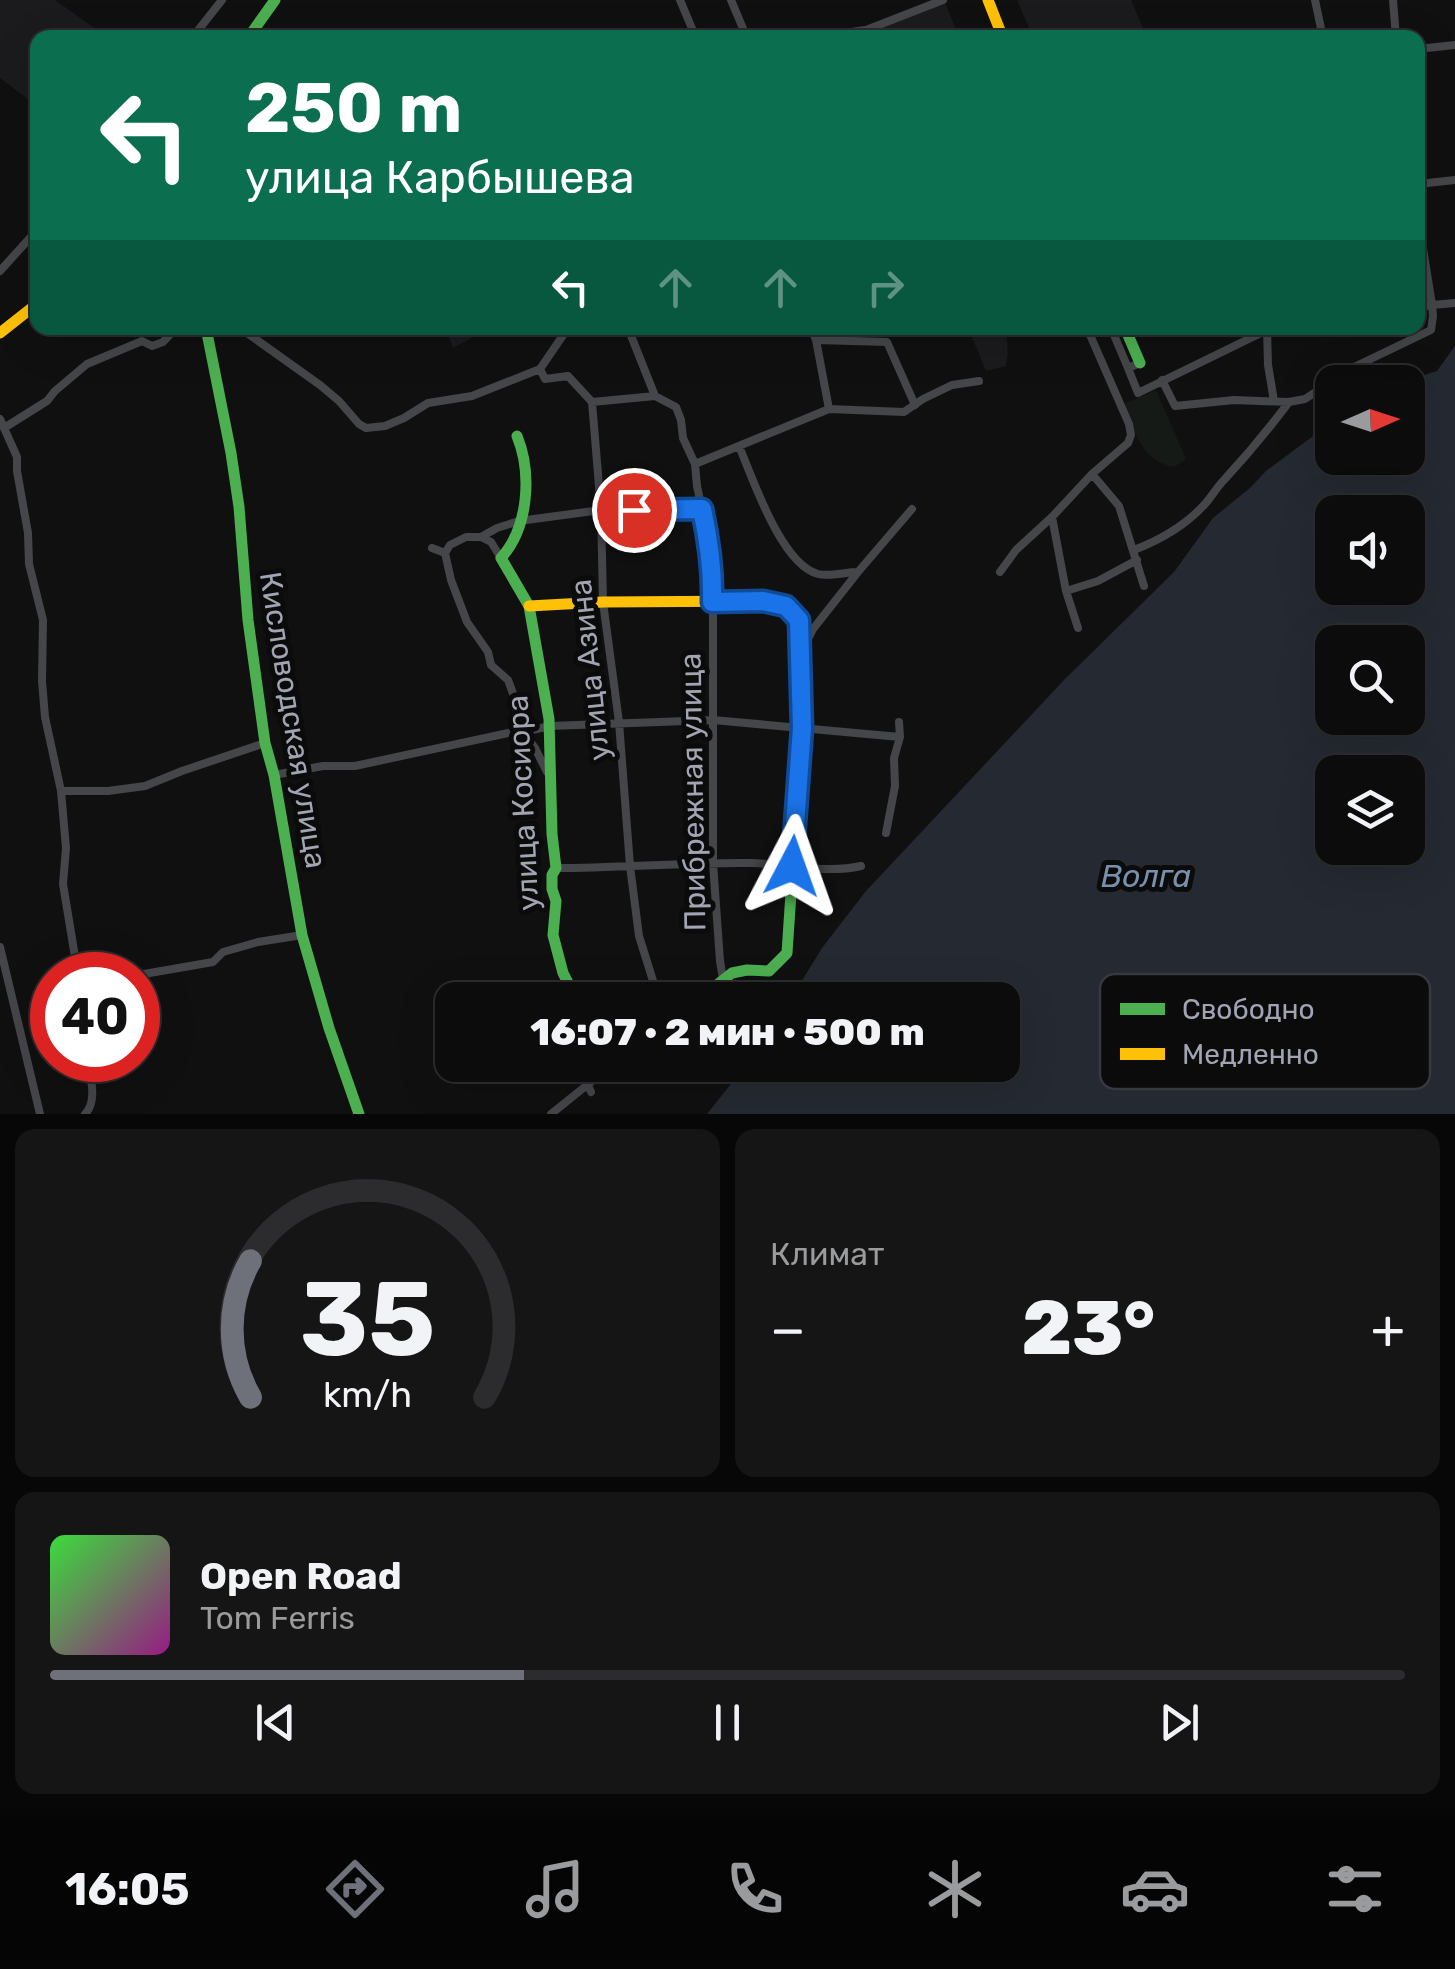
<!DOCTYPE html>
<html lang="ru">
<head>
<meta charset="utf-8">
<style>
  body { margin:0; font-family:Rubik,sans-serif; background:#151516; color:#f1f3f6; height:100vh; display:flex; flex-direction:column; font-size:38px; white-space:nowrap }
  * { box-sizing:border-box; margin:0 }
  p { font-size:32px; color:#9a9b9d }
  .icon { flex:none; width:55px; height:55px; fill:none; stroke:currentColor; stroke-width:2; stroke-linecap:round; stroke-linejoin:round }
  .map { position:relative; height:1114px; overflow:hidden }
  .panel { display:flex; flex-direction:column; gap:15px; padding:15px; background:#070707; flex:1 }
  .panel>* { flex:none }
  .banner { position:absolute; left:30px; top:30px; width:1395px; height:305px; border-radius:20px; box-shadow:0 10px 40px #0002,0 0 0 2px #2c2c2e; background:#0b6e4f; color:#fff; overflow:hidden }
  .needle { width:65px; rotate:87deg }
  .tools { position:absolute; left:1315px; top:365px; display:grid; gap:20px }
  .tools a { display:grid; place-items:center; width:110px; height:110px; border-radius:20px; background:#0c0c0d; box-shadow:0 10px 40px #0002,0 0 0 2px #2c2c2e; font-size:50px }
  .speed { position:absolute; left:30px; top:952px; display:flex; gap:20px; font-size:50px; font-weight:700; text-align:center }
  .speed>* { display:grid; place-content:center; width:130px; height:130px; border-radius:50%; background:#0c0c0d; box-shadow:0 10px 40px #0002,0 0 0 2px #2c2c2e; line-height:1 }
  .speed .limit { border:15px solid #d22; background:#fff; color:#111 }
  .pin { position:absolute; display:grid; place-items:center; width:85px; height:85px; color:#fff; margin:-42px; border:5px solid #fff; border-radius:50%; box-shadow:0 2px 10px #0007 }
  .me { position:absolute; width:110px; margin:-55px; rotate:4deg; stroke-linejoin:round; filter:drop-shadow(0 0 8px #0008) }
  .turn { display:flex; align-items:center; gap:35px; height:210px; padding:0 50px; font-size:45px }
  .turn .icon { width:130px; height:130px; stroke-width:2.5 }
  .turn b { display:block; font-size:70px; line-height:85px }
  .lanes { display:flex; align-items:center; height:95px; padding:0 50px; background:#0003; justify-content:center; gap:50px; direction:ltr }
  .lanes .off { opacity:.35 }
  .big { font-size:75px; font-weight:800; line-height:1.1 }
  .panel .card { flex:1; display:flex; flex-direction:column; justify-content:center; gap:15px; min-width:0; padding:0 35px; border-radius:20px; background:#151516 }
  .panel .dial { align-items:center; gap:0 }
  .dial svg { height:260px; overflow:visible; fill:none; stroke:#2c2c2e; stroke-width:7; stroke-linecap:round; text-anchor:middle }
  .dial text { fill:#f1f3f6; stroke:none }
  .song { display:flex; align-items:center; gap:30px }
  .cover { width:120px; height:120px; border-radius:15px; background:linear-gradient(135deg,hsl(120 70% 55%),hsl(310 70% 35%)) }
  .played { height:10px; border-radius:5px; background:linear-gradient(90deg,#6e717a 35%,#2c2c2e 35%) }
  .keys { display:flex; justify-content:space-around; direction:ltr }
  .heat { display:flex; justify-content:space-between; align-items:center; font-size:55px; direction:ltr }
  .panel .tiles { flex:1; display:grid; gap:15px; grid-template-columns:1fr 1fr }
  .card:last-child { grid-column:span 2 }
  .trip { position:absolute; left:435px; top:982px; width:585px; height:100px; border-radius:20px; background:#0c0c0d; box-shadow:0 10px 40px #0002,0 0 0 2px #2c2c2e; font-weight:800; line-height:100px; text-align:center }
  .tabs { display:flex; height:160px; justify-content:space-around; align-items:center; background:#050505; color:#9a9b9d }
  .tabs .icon { width:70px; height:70px }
  .tabs .active { color:#6e717a }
  .tabs b { font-size:45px; color:#f1f3f6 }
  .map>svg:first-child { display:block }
</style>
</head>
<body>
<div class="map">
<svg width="1455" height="1114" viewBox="0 0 1455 1114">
  <rect width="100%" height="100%" fill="#101011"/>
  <path fill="#1b1b1d" d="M0 0H55L103 34 100 37 38 38 37 106 0 78Z
    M936 0H944L959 37 854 38Z
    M1017 0H1131L1147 37H1033Z
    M446 328H490L453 348Z
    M817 328H891L894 335 821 337Z
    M968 328H1006L1008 353 1006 366 986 371Z"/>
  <path fill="#151a17" d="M1156 390 1186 459 1174 467C1140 460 1136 433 1124 404Z"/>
  <path fill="#252a32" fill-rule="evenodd" d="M1455 346V1114H707L746 1065H1002V1000H790L822 948 866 891 1065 679 1174 572 1213 518 1250 488 1266 471 1332 422V458H1408V382H1403L1437 371ZM1332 512H1408V588H1332ZM1332 642H1408V718H1332ZM1332 772H1408V848H1332Z"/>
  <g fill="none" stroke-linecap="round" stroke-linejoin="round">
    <path stroke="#454649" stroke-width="8" d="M680 0 696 38
      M731 0 747 38
      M1315 0 1323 38
      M1393 0 1396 38
      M192 38 222 0
      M806 38 866 30 943 0
      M1418 49 1455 45
      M1418 184 1455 180
      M1418 217 1432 305 1418 306
      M0 271 38 229
      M240 328 320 385 339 401 359 424 366 428 385 426 404 418 428 403 472 396 540 369 568 328
      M628 328 655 396 676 407 681 420 683 438 695 464 697 486 710 547 713 580V863L720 961 723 979
      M811 328 816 340 829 409
      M1087 328 1129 424 1131 435 1128 443 1092 474 1119 506 1144 586
      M1111 328 1128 368
      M1267 329 1268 365 1274 401
      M816 340 887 342 915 405
      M1140 363 1128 368 1138 393 1271 328
      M540 369 545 379 568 376 592 402 601 510 603 602 619 722 630 866 639 936 659 1000
      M1162 380 1175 406 1234 400 1289 402 1305 399 1352 368 1431 330 1433 316 1432 305 1455 303
      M592 402 655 396
      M0 419 17 457V471L28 533 29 564 43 620 42 681 45 717 61 791 66 848 63 884 78 975
      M4 428 47 401 55 391 87 364 142 341 152 346 163 342 176 328
      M739 446C753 479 781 564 818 574 829 577 846 572 858 572L912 509
      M695 464 829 409 904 412 923 399 952 385 979 381
      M1052 517 1066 591 1078 628
      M481 537 491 542 501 558
      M432 548 445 553 451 580 467 622 488 652 491 665 508 680 518 707 522 730 535 748 547 772
      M1134 550C1160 540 1186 525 1205 504 1212 496 1217 487 1224 480 1248 454 1268 430 1289 402
      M445 553 450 545 466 537H481L497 528 519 521 601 510 702 509
      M1000 572 1016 550 1052 517 1092 474
      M1066 591 1098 581 1137 560
      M803 649 813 629 858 572
      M274 775 323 766H355L522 730H532L550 726 713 720 900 737
      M61 791H108L145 786 182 771 265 743
      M886 833 895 786 894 758 900 737 899 722
      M556 868C621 868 686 862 752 863 788 864 825 874 861 866
      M0 947 40 1114
      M138 975 213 962 223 952 258 942 302 935
      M587 1065V1083L591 1092
      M85 1114C98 1101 90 1077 88 1060
      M551 1114 612 1065"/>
    <path stroke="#4caf50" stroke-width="11" d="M248 38 275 0
      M206 328 231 453 239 507 248 620 265 743 274 775 302 935 329 1028 359 1114
      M1125 328 1140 363
      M517 436C532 473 529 527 501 558L529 606 549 719 552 834 556 868 552 875V889L556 901 553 935 563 973 577 1000
      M698 1000 732 973 747 970 769 971 787 953 802 728 800 657"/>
    <path stroke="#ffc107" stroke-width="11" d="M988 0 1003 38
      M0 333 38 303
      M529 606 603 602 763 601 786 606 799 620 800 657"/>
  </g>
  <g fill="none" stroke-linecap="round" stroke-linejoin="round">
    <defs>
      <path id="route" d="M634 510 702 509C709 541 713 570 712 602L763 601 786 606 799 620 802 728 792 866"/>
    </defs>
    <use href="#route" stroke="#114b97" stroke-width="25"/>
    <use href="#route" stroke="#1a73e8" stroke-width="18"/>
  </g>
  <g text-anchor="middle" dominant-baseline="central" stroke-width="10" stroke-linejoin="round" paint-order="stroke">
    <g font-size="30" fill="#a1a5b2" stroke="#0b0b0c">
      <text transform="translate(590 670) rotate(-96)">улица Азина</text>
      <text transform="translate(293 720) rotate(81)">Кисловодская улица</text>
      <text transform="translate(693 792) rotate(-91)">Прибрежная улица</text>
      <text transform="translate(523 803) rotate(-93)">улица Косиора</text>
    </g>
    <g font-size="32" font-style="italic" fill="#7890ae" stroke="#0b0b0c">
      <text x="1146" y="876">Волга</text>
    </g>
  </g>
  <rect x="1100" y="974" width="330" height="115" rx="15" fill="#0b0b0c" stroke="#38393e" stroke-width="2.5"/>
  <rect x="1120" y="1003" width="45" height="12" fill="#4caf50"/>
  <rect x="1120" y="1048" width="45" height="12" fill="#ffc107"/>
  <g font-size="28" fill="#a1a5b2">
    <text x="1182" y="1019">Свободно</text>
    <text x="1182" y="1064">Медленно</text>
  </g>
</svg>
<div class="tools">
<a><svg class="needle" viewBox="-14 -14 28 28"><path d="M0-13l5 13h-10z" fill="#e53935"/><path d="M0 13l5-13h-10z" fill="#9a9b9d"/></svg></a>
<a><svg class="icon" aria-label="sound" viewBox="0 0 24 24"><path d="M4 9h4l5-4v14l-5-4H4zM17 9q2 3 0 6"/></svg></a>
<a><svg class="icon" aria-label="search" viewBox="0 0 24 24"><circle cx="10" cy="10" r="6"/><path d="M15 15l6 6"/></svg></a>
<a><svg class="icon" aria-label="layers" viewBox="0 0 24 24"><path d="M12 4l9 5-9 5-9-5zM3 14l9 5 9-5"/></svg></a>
</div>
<div class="speed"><div class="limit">40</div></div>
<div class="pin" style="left:634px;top:510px;background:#d93025"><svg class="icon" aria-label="arrive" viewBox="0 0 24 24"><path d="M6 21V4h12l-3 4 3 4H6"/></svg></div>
<svg class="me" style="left:792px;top:866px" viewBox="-20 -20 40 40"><path d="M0-17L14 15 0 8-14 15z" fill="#1a73e8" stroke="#fff" stroke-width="4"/></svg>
<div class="trip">16:07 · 2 мин · 500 m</div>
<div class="banner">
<div class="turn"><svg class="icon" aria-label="left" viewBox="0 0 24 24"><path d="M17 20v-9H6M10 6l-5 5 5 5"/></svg><div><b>250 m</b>улица Карбышева</div></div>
<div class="lanes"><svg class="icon" aria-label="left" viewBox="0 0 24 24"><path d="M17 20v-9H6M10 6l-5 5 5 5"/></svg><svg class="icon off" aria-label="ahead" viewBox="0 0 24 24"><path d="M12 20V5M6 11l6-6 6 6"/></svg><svg class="icon off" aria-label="ahead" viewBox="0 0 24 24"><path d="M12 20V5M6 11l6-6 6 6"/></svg><svg class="icon off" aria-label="right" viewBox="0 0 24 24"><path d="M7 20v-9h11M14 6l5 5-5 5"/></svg></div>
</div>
</div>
<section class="panel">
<div class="tiles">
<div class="card dial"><svg viewBox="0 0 100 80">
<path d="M14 69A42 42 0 1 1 86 69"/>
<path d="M14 69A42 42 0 0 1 14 27" stroke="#6e717a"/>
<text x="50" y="56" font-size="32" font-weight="700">35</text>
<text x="50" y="72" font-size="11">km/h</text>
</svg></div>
<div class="card"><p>Климат</p>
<div class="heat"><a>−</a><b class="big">23°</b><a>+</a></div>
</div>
<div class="card">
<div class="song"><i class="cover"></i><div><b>Open Road</b><p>Tom Ferris</p></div></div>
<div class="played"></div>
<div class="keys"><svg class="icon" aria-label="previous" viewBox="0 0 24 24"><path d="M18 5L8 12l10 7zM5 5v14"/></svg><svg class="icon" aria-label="pause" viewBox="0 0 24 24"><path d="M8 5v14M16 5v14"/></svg><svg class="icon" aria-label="next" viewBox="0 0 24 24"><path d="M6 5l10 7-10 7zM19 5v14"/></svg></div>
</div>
</div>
</section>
<nav class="tabs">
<b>16:05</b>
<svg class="icon active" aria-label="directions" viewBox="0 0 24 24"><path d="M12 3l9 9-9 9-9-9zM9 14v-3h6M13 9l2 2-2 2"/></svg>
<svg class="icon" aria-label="music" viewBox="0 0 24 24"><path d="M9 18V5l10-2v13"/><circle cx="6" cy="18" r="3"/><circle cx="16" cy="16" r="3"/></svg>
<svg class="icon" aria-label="phone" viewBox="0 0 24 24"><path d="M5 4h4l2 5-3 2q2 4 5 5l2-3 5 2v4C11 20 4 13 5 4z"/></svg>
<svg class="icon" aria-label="climate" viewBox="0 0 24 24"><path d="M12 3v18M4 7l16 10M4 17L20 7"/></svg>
<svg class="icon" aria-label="car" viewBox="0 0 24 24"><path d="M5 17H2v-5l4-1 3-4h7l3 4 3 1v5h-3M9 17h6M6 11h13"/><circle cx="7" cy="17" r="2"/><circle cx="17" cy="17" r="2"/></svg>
<svg class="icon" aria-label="filters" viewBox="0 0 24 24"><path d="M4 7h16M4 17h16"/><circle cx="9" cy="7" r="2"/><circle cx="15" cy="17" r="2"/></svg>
</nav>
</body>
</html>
